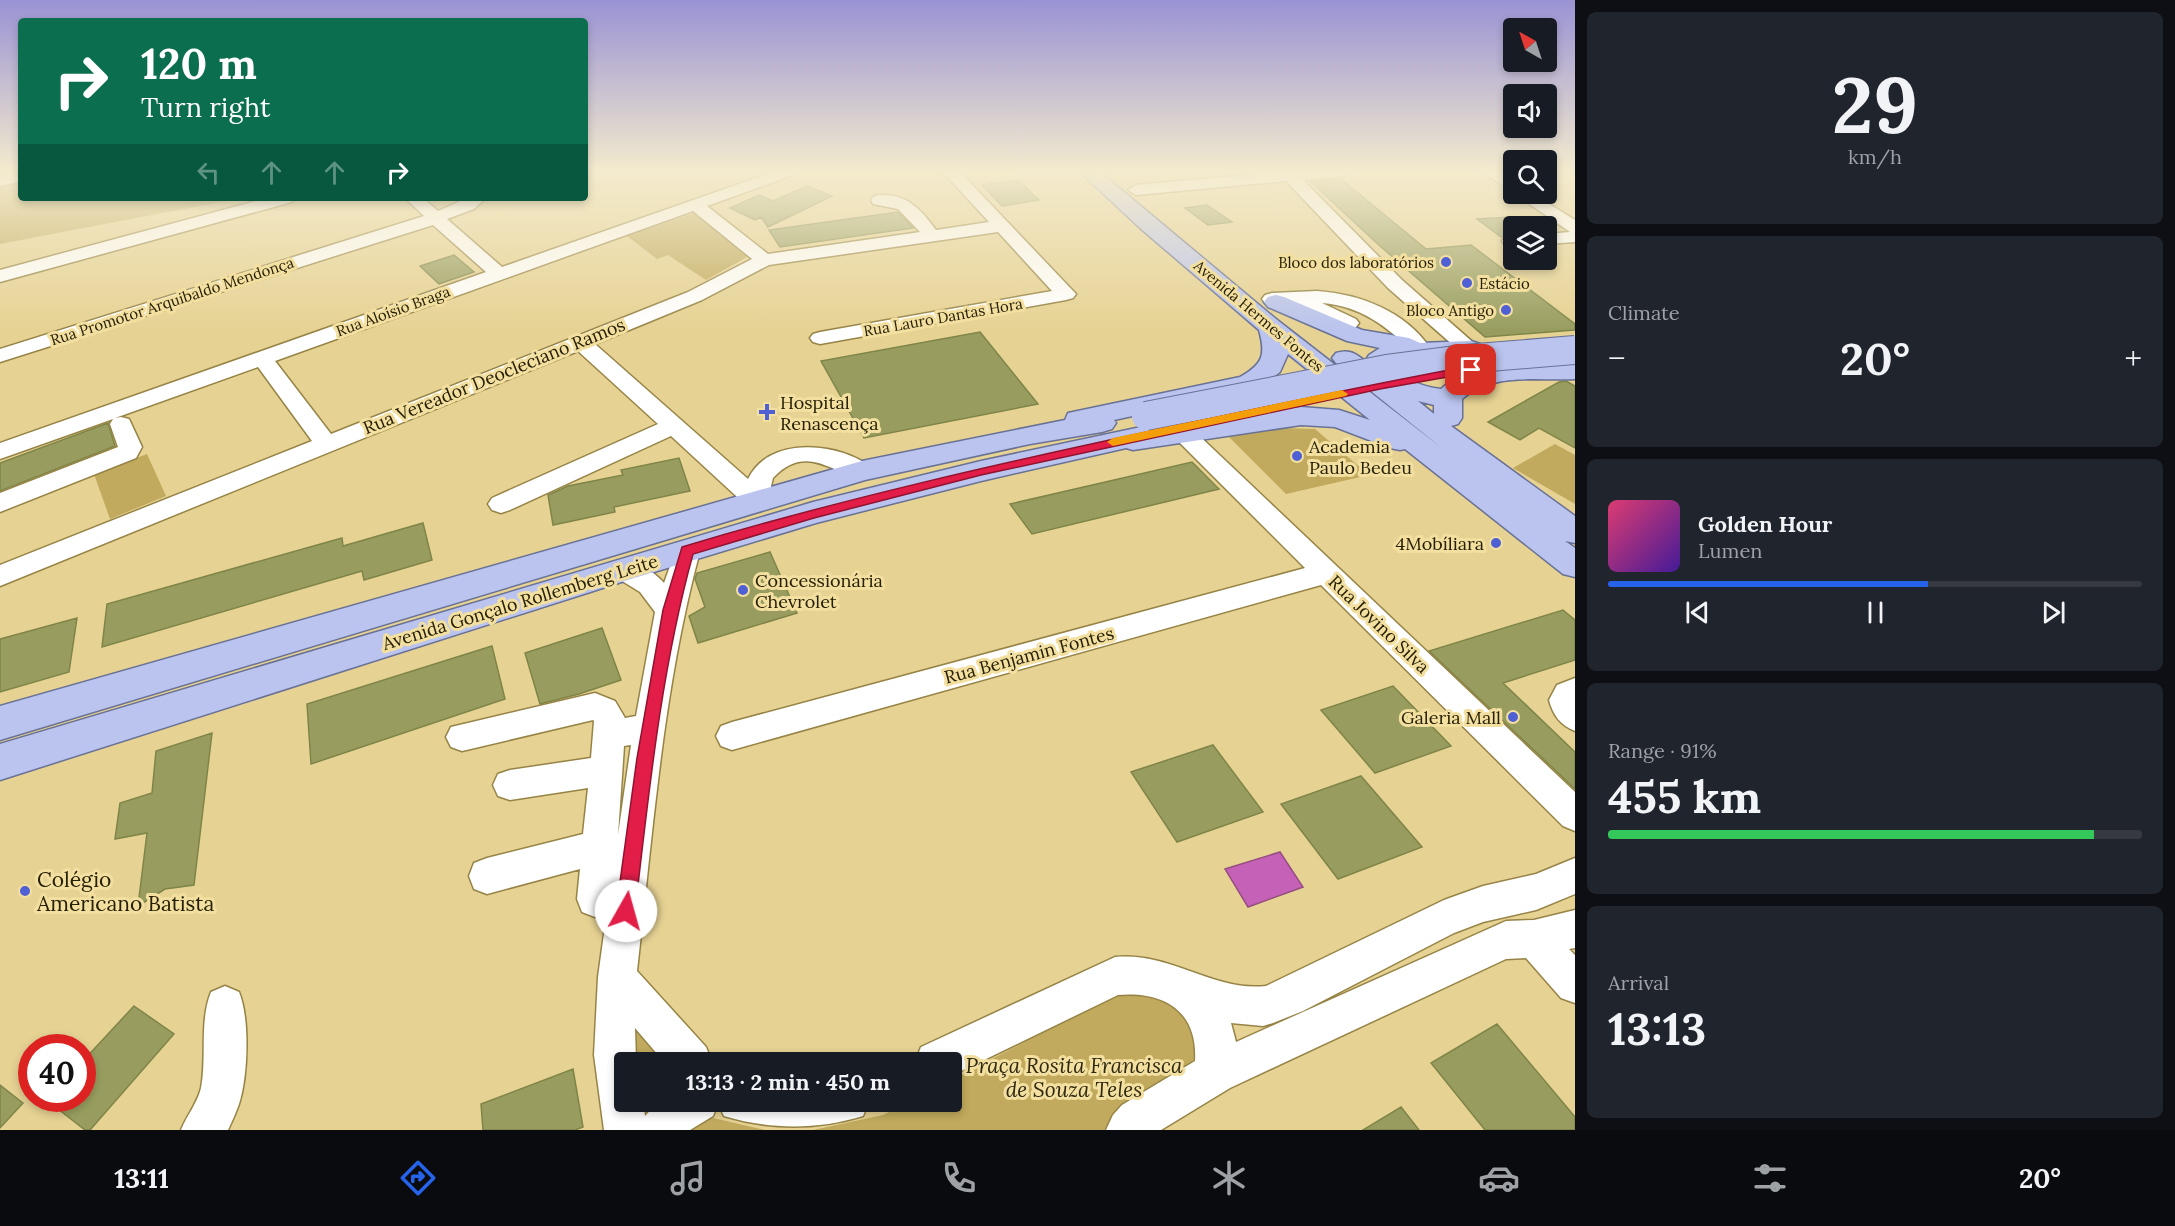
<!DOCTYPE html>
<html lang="en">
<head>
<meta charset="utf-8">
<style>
  body { margin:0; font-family:Lora,serif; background:#20242c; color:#f1f3f6; height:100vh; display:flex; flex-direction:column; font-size:22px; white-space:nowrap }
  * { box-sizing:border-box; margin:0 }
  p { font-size:20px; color:#9ea1a6 }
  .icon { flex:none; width:33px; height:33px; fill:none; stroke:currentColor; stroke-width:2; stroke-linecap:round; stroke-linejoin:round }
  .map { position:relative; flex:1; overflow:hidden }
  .details { display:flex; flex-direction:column; gap:12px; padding:12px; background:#0d0f14; width:600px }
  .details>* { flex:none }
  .top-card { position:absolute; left:18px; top:18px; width:570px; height:183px; border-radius:6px; box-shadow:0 3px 9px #0003; background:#0b6e4f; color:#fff; overflow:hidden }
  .needle { width:39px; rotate:321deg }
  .fabs { position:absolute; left:1503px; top:18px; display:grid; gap:12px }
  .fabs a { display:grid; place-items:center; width:54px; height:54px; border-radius:6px; background:#171b24; box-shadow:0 3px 9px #0003; font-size:30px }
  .speed { position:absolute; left:18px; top:1034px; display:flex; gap:12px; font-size:30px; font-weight:700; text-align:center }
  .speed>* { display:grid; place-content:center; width:78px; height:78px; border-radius:50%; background:#171b24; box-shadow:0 3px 9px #0003; line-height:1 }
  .speed .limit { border:9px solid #d22; background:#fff; color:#111 }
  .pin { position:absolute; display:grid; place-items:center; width:51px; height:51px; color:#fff; margin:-26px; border-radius:12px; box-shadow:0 3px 9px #0006 }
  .me { position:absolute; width:66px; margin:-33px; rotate:7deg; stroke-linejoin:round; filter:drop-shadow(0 0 4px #0008) }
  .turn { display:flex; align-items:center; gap:21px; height:126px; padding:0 24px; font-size:27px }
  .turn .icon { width:78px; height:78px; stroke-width:2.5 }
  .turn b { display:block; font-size:42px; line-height:51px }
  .lanes { display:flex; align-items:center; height:57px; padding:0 24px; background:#0003; justify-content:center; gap:30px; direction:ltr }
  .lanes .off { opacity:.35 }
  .big { font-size:45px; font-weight:700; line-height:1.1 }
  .details .tile { flex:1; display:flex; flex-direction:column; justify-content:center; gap:9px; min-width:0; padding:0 21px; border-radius:9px; background:#20242c }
  .details .dial { align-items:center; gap:0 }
  .dial b { font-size:78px; line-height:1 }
  .song { display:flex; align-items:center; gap:18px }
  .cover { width:72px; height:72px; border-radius:9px; background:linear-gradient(135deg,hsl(340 70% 55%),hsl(260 70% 35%)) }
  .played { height:6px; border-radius:3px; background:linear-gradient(90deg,#2563eb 60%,#363941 60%) }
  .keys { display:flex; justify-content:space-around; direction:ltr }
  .heat { display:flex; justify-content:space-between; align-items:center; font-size:33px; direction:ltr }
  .charge { height:9px; border-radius:4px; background:linear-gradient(90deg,#34c759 91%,#363941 0) }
  .trip { position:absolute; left:614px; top:1052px; width:348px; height:60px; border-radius:6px; background:#171b24; box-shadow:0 3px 9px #0003; font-weight:700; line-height:60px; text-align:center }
  .tab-bar { display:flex; height:96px; justify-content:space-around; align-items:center; background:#090b0e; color:#9ea1a6 }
  .tab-bar .icon { width:42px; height:42px }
  .tab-bar .current { color:#2563eb }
  .tab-bar b { font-size:27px; color:#f1f3f6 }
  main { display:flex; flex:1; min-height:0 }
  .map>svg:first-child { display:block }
</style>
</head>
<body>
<main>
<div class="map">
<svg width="1575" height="1130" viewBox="0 0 1575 1130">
  <rect width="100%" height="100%" fill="#e6d293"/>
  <path fill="#c1aa5d" d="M21 179V198H241L0 244V184Z
    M694 213 747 257 706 280 668 255 657 259 627 236Z
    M1281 428 1315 429 1369 475 1286 494 1228 436Z
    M1555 444 1575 455V504L1513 468Z
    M147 454 166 496 110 519 94 474Z
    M1135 985 1192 1006 1200 1064 1115 1112 1104 1130H813L883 1115 911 1101H951V1080Z
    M627 1008 676 1062H632Z
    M709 1117 765 1130H678Z"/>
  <path fill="#c562b7" stroke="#964e82" stroke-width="1.5" d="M1280 852 1303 887 1248 907 1225 869Z"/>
  <path fill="#989d5f" stroke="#7f8547" stroke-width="1.5" d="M1341 179 1426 249 1471 245 1575 324V330L1485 337 1380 246 1311 182Z
    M1018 180 1039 200 1002 206 982 185Z
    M807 186 832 196 768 227 761 217 755 220 730 208 759 195 773 201Z
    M1207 205 1232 222 1208 225 1185 208Z
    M898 212 913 228 780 247 769 230Z
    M1514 217V234L1501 237 1477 219Z
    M454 255 474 272 439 284 420 266Z
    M980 332 1038 404 864 438 821 361Z
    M1566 381 1575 386V448L1539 428 1520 440 1488 422 1559 382Z
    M108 423 115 446 0 491V463Z
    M679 458 690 491 614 507 615 512 553 525 548 495 568 486 623 475 621 470Z
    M1192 462 1219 489 1032 534 1010 504Z
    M423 523 432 560 364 580 362 571 102 647 107 604 342 538 343 546Z
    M770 552 797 613 698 643 689 616 705 607 695 579 697 573Z
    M1563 610 1575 620V660L1503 683 1575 752V789L1429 651Z
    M77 618 69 672 0 692V639Z
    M602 628 621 680 579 694 540 704 525 653Z
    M492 646 505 699 311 764 307 704Z
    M1393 686 1451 746 1375 773 1321 710Z
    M212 733 194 885 165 889 138 906 147 833 115 839 120 803 152 793 156 751Z
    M1213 745 1263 812 1177 842 1131 772Z
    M1361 776 1422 847 1338 879 1281 804Z
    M134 1006 174 1034 90 1130H85L44 1098H82V1062Z
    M1497 1024 1575 1117V1130H1485L1431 1063Z
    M573 1069 583 1127 575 1130H483L481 1104Z
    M0 1085 23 1103 0 1128Z
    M1401 1107 1419 1130H1363Z"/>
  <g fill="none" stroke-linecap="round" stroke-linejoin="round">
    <defs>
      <path id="minor" d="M21 172V181L0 186V176Z
        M773 172H795L793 175 707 206 768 254 920 232 898 209 873 204 871 200C874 195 877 195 883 195 909 195 922 211 936 230L989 222 943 172H960L1076 294 1073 298 1066 300 820 344 813 342 810 338 813 334 820 332 1052 291 998 232 769 265 702 300 595 344 748 479C767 440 822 442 856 458 863 462 870 464 874 471L871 477C841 485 811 437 773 478L771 486 774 500 770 506 757 510 748 507 671 436 510 510 501 513 492 510 488 504 492 498 658 424 578 351 0 586V565L312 441 258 367 115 418 121 417 129 419 142 447 136 458 0 512V493L118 447 110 424 113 419 0 459V443L486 272 433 225 0 362V349L424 216 405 198H423L438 211 467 198H486L474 209 447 219 502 267ZM693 211 752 259 688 292 331 434 275 361Z
        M1278 172H1347L1345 175 1339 177 1303 180 1402 280 1476 345 1479 349 1476 353 1469 355 1462 353 1388 288 1286 181 1136 195 1128 190 1136 185Z
        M1482 172H1501L1514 180V192Z
        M1515 194H1533L1575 220V242L1546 244V234L1570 232Z
        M267 198H294L292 202 0 282V270Z
        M1511 236H1514V246L1505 245 1502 241 1505 237Z
        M1317 291C1360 294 1405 311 1430 348L1427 352 1420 354 1413 352C1386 326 1361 306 1322 303L1356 319 1359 323 1356 327 1349 329 1292 304 1265 303 1262 299 1265 295 1272 293Z
        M1183 426 1191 428 1575 792V831L1563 826 1321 585 732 750 721 746 716 736 721 726 732 722 1305 568 1175 438 1171 433 1175 428Z
        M687 541 696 544 700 551C663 688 653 830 637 971L706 1047 712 1062H664L635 1028 636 1062H624V1101H643L645 1116 659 1101H869L863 1116C817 1130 770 1130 724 1116L718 1103 713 1116 690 1130H604L594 1055 598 977 607 912 595 917 582 912 577 899 580 869 487 894 474 889 469 876 474 863 487 858 583 834 588 788 510 800 498 796 493 785 498 774 510 770 591 758 594 721 593 720 462 751 451 747 446 737 451 727 595 693 615 701 625 718 636 716 655 612 640 592 614 576 610 569 614 562C631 557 653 570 664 583L678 544ZM631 745 618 835 624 746Z
        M1575 678V731C1560 725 1553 715 1549 700L1557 685Z
        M1575 858V894L1536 910 1483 922 1454 933 1303 1011 1273 1023 1263 1026 1231 1023 1236 1042 1506 921 1534 920 1575 910V948L1569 949 1575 955V1003L1561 998 1526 958 1506 959 1230 1088 1161 1130H1106L1113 1115 1122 1105 1195 1061C1198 1011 1164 991 1118 995L951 1076V1062H915L921 1047 1115 957C1172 952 1213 992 1266 986L1444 900 1483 886 1536 874Z
        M225 986 239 992C250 1019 248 1076 239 1104 236 1113 232 1121 228 1130H181C187 1115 197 1104 201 1088 207 1057 199 1022 211 992Z"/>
      <path id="major" d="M1080 172H1100L1276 319 1443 449 1336 363 1332 358 1336 353C1349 349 1355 353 1365 361L1369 355 1380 348 1347 341 1268 307 1264 302 1268 297 1276 295 1284 297 1362 330 1409 338 1420 343 1471 341 1480 344 1484 349 1480 354 1471 357 1397 359 1391 363C1399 379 1424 387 1441 389 1476 357 1531 365 1575 363V379C1538 381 1491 372 1462 399V418L1458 424 1451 426 1575 516V543L1565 541 1575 548V577L1563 574 1405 449 1400 450 1390 448 1335 427 1301 425 1133 450 1126 448 981 481 816 523 631 579 0 780V744L813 502 981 461 1155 424 1165 427 1301 407 1339 410 1370 420 1288 354 1280 372 1257 389 1114 420 1116 423 1112 429 1102 432 1030 444 865 480 0 740V706L862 461 1065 420 1068 413 1240 377C1263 364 1266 355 1259 330L1140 228ZM1418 401 1434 405V414Z"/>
    </defs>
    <use href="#minor" stroke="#968446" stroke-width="3"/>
    <use href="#major" stroke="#697195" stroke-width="3"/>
    <use href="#minor" fill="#fff" fill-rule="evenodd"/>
    <use href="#major" fill="#bac4ee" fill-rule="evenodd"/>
    <defs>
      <path id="major-bridge" d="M1146 416 1387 369 1465 359 1575 350"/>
    </defs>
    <use href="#major-bridge" stroke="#697195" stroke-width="30" stroke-linecap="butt"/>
    <use href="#major-bridge" stroke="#bac4ee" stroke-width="28"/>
  </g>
  <linearGradient id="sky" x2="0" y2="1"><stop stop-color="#9a93d4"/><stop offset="0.52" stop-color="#f4ebce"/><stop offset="1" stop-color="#f4ebce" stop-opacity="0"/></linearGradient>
  <rect width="1575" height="330" fill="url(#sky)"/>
  <path fill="#e11d48" stroke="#92132f" stroke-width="1.5" d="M1471 366 1475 367V372L1380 389 981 475 814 518 693 554C661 670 649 791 635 911L632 918 626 920 619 918 616 911 637 758 663 610 682 547C838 500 997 464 1156 430 1261 408 1366 385 1471 366Z"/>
  <path fill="#f59e0b" d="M1342 390 1348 394 1346 396 1113 446 1107 442 1113 438Z"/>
  <g fill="#4f5fd4" stroke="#f3e0a0" stroke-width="2">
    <circle cx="1446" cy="262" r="6"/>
    <circle cx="1467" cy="283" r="6"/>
    <circle cx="1506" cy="310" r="6"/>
    <path d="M764 403h6v6h6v6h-6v6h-6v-6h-6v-6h6z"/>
    <circle cx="1297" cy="456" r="6"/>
    <circle cx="1496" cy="543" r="6"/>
    <circle cx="743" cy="590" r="6"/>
    <circle cx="1513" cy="717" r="6"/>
    <circle cx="25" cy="891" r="6"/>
  </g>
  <g text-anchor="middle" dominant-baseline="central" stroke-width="6" stroke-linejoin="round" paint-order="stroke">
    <g font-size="15" fill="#272006" stroke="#f3e0a0" text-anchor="end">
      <text x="1434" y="262">Bloco dos laboratórios</text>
      <text x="1479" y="283" text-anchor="start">Estácio</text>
      <text x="1494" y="310">Bloco Antigo</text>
    </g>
    <g font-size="15" fill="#272006" stroke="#f3e0a0">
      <text transform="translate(172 301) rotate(-18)">Rua Promotor Arquibaldo Mendonça</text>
      <text transform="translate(393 311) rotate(-20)">Rua Aloísio Braga</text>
      <text transform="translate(1259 316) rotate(40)">Avenida Hermes Fontes</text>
      <text transform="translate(943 317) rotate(-10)">Rua Lauro Dantas Hora</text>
    </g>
    <g font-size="18" fill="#272006" stroke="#f3e0a0">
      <text transform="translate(494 376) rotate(-22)">Rua Vereador Deocleciano Ramos</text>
      <text transform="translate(520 602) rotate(-17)">Avenida Gonçalo Rollemberg Leite</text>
      <text transform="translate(1379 624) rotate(44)">Rua Jovino Silva</text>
      <text transform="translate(1029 655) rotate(-15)">Rua Benjamin Fontes</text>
    </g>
    <g font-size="18" fill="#272006" stroke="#f3e0a0" text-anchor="start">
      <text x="780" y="402">Hospital<tspan x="780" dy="21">Renascença</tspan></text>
      <text x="1309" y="446">Academia<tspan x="1309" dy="21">Paulo Bedeu</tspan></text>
      <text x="1484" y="543" text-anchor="end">4Mobíliara</text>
      <text x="755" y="580">Concessionária<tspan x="755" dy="21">Chevrolet</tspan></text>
      <text x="1501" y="717" text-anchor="end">Galeria Mall</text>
    </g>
    <g font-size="21" fill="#272006" stroke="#f3e0a0" text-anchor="start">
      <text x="37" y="879">Colégio<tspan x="37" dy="24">Americano Batista</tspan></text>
    </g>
    <g font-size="21" font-style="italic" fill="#302912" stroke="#f3e0a0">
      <text x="1074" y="1065">Praça Rosita Francisca<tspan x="1074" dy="24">de Souza Teles</tspan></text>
    </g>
  </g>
</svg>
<div class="fabs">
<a><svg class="needle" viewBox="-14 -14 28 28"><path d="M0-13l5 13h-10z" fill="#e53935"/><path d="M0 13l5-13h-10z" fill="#9ea1a6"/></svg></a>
<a><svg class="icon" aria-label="sound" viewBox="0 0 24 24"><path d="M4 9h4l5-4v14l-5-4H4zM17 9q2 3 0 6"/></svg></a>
<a><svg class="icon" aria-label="search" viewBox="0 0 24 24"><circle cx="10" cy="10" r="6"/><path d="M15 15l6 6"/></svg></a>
<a><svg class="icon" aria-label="layers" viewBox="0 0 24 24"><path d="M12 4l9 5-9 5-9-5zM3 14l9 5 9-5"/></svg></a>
</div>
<div class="speed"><div class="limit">40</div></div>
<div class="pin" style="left:1471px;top:370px;background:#d93025"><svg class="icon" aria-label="arrive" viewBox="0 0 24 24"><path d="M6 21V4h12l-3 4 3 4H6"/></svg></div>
<svg class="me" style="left:626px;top:911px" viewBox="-20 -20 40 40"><circle r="19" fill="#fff"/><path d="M0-13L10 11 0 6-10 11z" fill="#e11d48"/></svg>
<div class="trip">13:13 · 2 min · 450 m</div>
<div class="top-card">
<div class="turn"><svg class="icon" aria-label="right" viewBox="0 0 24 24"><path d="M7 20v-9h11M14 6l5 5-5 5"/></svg><div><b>120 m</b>Turn right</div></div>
<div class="lanes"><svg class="icon off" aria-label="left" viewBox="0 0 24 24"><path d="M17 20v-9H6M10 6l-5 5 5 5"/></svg><svg class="icon off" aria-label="ahead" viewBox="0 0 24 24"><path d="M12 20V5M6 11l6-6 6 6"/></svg><svg class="icon off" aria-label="ahead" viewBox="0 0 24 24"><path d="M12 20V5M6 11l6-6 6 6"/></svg><svg class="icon" aria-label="right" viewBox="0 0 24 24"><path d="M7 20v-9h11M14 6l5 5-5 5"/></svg></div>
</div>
</div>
<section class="details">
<div class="tile dial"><b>29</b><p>km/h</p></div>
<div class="tile"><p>Climate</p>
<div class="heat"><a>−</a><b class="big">20°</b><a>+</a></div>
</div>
<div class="tile">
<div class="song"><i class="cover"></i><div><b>Golden Hour</b><p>Lumen</p></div></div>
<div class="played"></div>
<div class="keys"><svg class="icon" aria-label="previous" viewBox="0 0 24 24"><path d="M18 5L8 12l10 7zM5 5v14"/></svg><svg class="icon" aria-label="pause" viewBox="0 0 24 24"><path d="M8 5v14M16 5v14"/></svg><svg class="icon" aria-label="next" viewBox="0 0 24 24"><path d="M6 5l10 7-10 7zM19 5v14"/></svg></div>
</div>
<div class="tile"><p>Range · 91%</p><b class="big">455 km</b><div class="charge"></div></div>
<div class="tile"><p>Arrival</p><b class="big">13:13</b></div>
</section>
</main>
<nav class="tab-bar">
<b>13:11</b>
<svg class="icon current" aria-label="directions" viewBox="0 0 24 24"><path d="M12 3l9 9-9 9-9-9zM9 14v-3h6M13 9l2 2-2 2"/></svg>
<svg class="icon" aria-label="music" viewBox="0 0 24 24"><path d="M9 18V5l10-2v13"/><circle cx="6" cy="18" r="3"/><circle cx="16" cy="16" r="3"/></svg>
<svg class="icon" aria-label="phone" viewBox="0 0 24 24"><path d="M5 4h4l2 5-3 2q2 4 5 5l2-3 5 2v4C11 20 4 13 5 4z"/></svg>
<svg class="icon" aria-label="climate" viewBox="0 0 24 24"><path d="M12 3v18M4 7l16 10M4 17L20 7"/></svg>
<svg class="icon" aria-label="car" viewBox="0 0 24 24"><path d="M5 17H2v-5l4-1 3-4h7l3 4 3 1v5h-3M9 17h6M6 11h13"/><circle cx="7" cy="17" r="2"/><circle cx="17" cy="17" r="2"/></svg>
<svg class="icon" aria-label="filters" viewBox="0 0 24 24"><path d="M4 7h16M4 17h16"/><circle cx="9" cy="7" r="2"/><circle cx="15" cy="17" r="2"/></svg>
<b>20°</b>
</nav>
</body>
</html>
